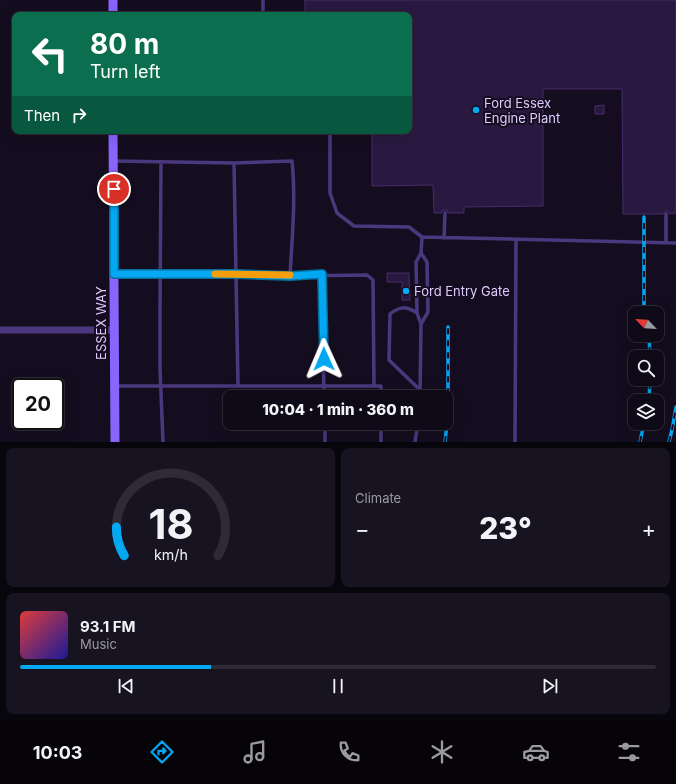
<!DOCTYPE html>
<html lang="en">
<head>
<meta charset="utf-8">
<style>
  body { margin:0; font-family:Inter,sans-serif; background:#181320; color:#f1f3f6; height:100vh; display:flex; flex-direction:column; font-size:15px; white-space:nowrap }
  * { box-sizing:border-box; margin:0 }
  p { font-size:13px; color:#9b9aa1 }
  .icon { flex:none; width:22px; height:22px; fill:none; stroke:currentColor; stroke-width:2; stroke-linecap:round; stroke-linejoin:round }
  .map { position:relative; height:442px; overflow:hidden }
  .side { display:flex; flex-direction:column; gap:6px; padding:6px; background:#08060d; flex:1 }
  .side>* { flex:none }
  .hud { position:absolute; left:12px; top:12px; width:400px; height:122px; border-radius:8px; box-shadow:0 4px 16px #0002,0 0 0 1px #2f2b36; background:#0b6e4f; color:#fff; overflow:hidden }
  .needle { width:26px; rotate:295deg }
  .controls { position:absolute; left:628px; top:306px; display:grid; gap:8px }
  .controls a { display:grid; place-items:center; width:36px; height:36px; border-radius:8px; background:#0f0a17; box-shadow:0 4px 16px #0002,0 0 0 1px #2f2b36; font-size:20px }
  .speed { position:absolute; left:12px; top:378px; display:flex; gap:8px; font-size:20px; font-weight:700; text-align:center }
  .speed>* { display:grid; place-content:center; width:52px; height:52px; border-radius:50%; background:#0f0a17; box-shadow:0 4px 16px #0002,0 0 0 1px #2f2b36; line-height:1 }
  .speed .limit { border:2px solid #111; border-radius:6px; background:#fff; color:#111 }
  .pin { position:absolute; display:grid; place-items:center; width:34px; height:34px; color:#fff; margin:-17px; border:2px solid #fff; border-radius:50%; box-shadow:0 1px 4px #0007 }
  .me { position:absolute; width:44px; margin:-22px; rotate:359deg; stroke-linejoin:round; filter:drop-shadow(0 0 3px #0008) }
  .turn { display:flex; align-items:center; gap:14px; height:84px; padding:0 12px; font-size:18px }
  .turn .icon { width:52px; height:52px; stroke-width:2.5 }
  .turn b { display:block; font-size:28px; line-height:34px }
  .then { display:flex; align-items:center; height:38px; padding:0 12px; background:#0003; gap:8px; font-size:15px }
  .big { font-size:30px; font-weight:800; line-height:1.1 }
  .side .card { flex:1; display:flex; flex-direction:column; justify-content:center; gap:6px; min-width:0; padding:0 14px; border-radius:8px; background:#181320 }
  .side .dial { align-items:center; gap:0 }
  .dial svg { height:104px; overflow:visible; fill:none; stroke:#2f2b36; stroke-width:7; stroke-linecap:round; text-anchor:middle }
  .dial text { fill:#f1f3f6; stroke:none }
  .song { display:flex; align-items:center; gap:12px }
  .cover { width:48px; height:48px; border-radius:6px; background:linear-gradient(135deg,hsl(0 70% 55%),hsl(240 70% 35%)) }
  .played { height:4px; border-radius:2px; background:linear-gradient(90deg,#04a7f2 30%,#2f2b36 30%) }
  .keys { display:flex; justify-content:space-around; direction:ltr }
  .heat { display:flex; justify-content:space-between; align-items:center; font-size:22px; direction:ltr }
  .side .tiles { flex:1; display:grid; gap:6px; grid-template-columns:1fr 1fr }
  .card:last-child { grid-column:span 2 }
  .trip { position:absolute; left:223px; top:390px; width:230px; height:40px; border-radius:8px; background:#0f0a17; box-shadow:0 4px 16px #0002,0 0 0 1px #2f2b36; font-weight:800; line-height:40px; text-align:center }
  .dock { display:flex; height:64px; justify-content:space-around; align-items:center; background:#060409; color:#9b9aa1 }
  .dock .icon { width:28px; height:28px }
  .dock .selected { color:#04a7f2 }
  .dock b { font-size:18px; color:#f1f3f6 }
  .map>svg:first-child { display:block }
</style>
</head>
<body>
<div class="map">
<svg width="676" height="442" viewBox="0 0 676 442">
  <rect width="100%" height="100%" fill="#140d1f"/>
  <path fill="#291940" stroke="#462c6b" d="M305 0H676V213L669 214 668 211H666L663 214H623L622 89H543V206L464 207V213H448L447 210H445L442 211V213H434L433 185 372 186V131H409V15H305Z
    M604 105V114H595V106Z
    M387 273H409L410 300H402V282H387Z"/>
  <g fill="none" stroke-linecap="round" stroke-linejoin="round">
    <path stroke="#4a387e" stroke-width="3.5" d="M263 15V0
      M330 131V193L337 213 354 226 409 227 422 237 421 253 416 262 417 313 421 324 420 397
      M114 161 234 163 292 161C296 199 292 238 290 276
      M161 162 160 311V369L163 442
      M234 163 238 386
      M422 237 676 243
      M444 238 445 213
      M666 242V214
      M115 274H236L290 276 367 275 373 280 374 386H116
      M322 274 324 397
      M417 313C406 306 400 306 390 314L389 360 420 390
      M421 324 428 312 427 262 421 253
      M374 386H381V397
      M325 423V442
      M381 423V442
      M415 442 418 423
      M515 442 516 239"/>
    <path stroke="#4a387e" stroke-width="7" d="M0 330H114"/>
    <path stroke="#8965fc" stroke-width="9" d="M113 0V15
      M113 131 115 442"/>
    <defs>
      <path id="rail" d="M644 313V217
        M649 335 650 357
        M649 401 650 379
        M445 442 448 414V327
        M640 442 644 423
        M669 442 672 430 676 407"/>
    </defs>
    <use href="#rail" stroke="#04a7f2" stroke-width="3.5"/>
    <use href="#rail" stroke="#140d1f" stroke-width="2" stroke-dasharray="6" stroke-linecap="butt"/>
  </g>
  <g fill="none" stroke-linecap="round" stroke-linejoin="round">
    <defs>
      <path id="route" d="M114 189V274H236L290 276 322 274 324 359"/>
    </defs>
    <use href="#route" stroke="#036d9d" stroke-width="10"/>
    <use href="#route" stroke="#04a7f2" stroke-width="7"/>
    <path stroke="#f59e0b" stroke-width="7" d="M215 274 290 275"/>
  </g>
  <g fill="#04a7f2" stroke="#140d1f" stroke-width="1.5">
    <circle cx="476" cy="110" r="4"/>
    <circle cx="406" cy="291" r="4"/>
  </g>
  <g text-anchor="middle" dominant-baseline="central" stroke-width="4" stroke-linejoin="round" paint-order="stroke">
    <g font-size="13" fill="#dcccfe" stroke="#140d1f" text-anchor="start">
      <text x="484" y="103">Ford Essex<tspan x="484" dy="15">Engine Plant</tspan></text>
      <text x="414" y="291">Ford Entry Gate</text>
    </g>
    <g font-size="13" fill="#dcccfe" stroke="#140d1f">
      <text transform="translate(101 323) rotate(-90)">ESSEX WAY</text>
    </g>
  </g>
</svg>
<div class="controls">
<a><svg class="needle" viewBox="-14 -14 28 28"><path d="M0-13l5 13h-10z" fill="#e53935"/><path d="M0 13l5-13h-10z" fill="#9b9aa1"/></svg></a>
<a><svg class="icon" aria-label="search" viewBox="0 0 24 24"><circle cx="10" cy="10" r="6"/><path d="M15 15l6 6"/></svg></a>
<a><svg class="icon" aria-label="layers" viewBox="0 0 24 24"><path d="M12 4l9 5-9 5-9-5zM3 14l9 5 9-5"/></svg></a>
</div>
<div class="speed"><div class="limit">20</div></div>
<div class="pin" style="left:114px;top:189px;background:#d93025"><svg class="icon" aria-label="arrive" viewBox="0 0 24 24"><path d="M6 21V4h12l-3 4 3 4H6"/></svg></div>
<svg class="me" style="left:324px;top:359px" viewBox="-20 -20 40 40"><path d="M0-17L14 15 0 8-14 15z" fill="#04a7f2" stroke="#fff" stroke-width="4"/></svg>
<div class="trip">10:04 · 1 min · 360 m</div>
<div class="hud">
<div class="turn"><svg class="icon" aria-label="left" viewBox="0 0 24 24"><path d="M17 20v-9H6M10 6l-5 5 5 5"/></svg><div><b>80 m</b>Turn left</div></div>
<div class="then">Then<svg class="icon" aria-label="right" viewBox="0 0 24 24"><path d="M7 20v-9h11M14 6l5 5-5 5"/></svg></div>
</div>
</div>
<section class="side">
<div class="tiles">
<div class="card dial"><svg viewBox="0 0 100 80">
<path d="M14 69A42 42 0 1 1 86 69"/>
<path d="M14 69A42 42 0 0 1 8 47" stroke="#04a7f2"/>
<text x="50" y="56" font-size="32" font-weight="700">18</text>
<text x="50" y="72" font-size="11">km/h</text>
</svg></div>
<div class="card"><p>Climate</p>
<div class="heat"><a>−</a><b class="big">23°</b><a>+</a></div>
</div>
<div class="card">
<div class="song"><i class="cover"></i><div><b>93.1 FM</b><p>Music</p></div></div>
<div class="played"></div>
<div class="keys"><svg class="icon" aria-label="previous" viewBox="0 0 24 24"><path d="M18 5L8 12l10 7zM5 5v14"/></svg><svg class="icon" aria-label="pause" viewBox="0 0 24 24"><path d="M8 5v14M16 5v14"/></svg><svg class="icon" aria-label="next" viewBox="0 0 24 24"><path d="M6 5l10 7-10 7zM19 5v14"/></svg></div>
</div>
</div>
</section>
<nav class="dock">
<b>10:03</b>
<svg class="icon selected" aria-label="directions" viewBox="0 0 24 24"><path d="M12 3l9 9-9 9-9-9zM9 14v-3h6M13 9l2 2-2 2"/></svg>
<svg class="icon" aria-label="music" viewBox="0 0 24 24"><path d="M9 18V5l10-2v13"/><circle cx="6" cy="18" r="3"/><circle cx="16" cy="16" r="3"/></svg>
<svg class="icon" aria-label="phone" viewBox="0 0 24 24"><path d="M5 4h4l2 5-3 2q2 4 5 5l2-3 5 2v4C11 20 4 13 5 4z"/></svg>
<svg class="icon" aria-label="climate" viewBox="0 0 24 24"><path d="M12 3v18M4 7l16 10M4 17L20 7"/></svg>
<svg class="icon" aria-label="car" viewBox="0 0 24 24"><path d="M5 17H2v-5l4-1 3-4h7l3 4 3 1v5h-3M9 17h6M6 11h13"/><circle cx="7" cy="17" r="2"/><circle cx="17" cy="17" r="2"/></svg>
<svg class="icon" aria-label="filters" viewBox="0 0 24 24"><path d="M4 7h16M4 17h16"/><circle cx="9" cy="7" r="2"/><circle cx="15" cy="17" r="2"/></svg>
</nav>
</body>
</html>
